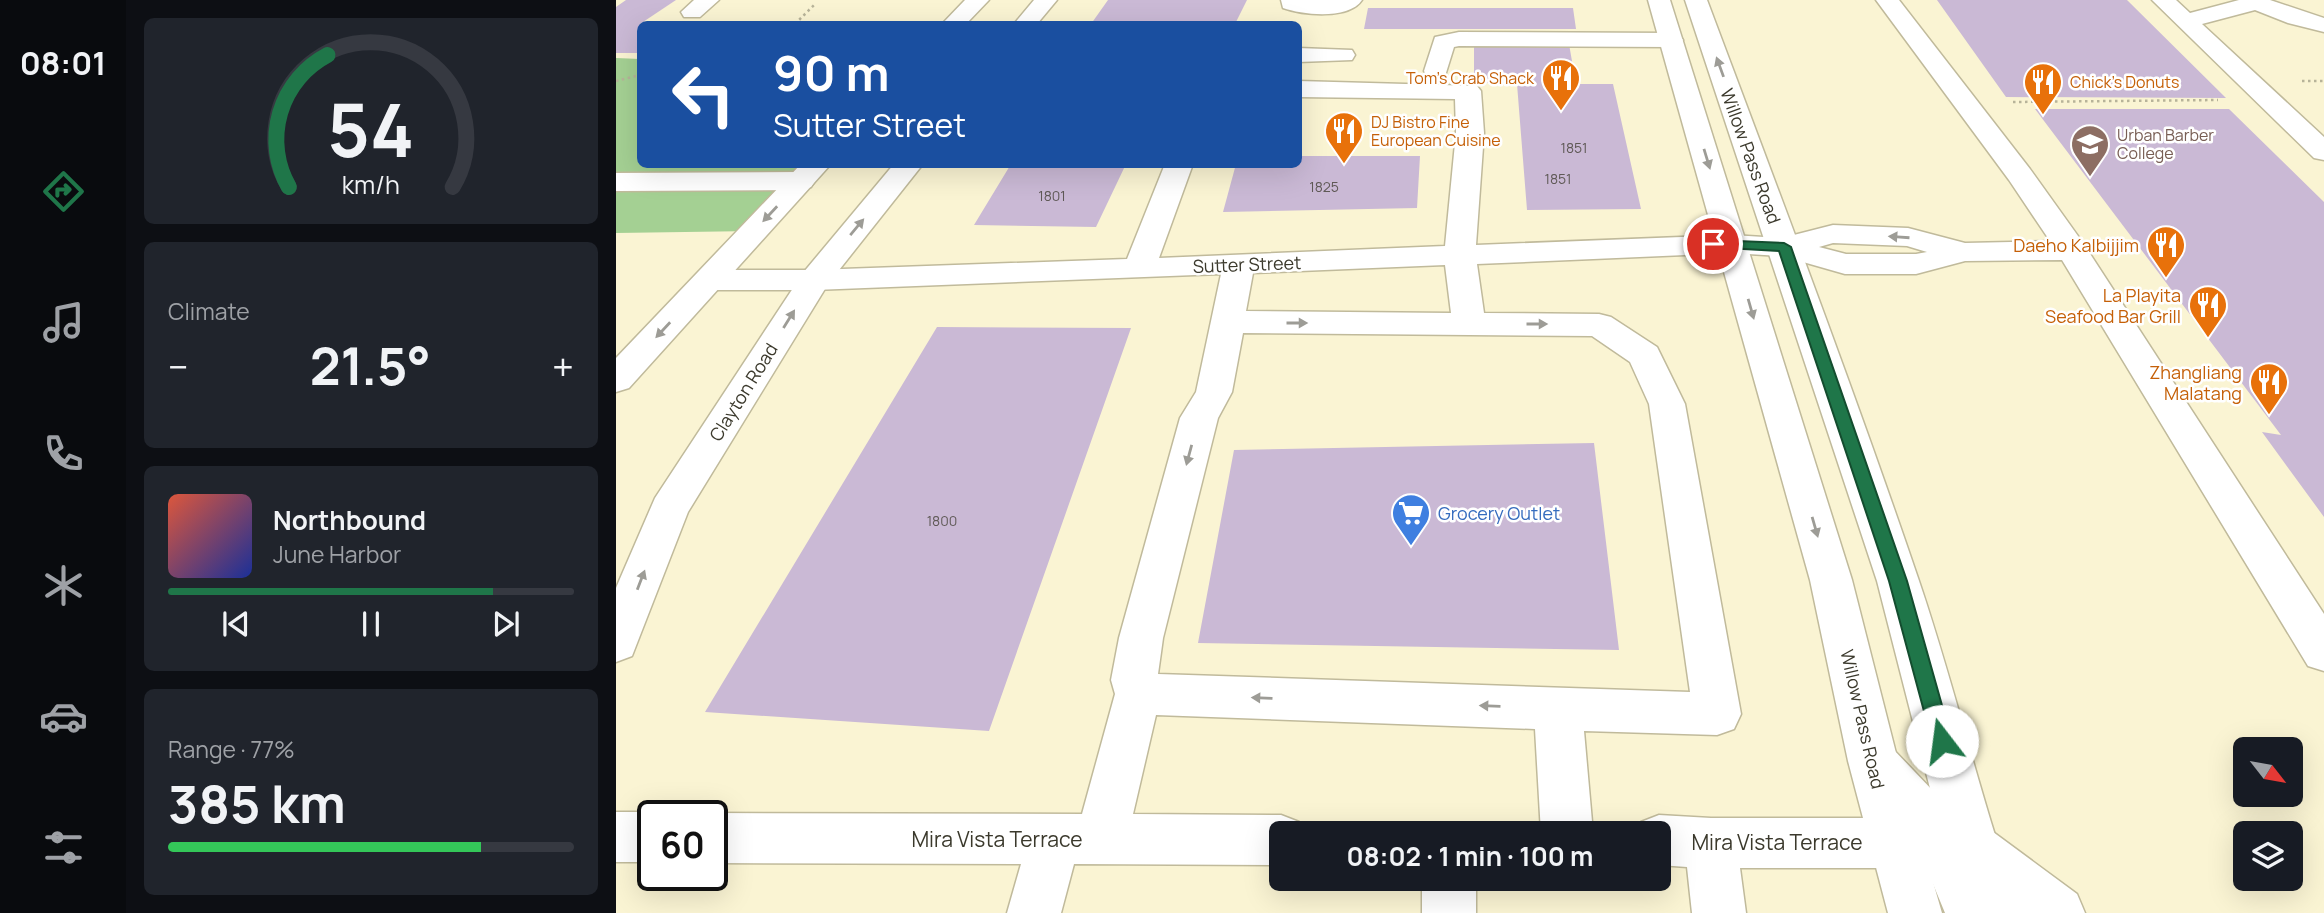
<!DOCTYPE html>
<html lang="en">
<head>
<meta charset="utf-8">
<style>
  body { margin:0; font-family:Manrope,sans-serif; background:#20242c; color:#f1f3f6; height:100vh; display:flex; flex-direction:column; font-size:26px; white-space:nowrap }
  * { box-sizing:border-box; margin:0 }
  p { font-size:23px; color:#9ea1a6 }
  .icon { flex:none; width:38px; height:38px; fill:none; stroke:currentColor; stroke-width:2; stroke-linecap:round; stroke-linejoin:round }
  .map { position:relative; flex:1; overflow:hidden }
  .panel { display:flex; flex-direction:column; gap:18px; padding:18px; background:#0d0f14; width:490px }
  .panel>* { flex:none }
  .banner { position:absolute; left:21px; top:21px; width:665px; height:147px; border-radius:10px; box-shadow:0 7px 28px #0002; background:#1a4fa0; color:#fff; overflow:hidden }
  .needle { width:46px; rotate:121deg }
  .fabs { position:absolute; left:1617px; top:737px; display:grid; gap:14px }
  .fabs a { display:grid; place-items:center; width:70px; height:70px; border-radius:10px; background:#171b24; box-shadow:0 7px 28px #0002; font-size:35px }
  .speed { position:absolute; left:21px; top:800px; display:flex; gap:14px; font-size:35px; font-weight:700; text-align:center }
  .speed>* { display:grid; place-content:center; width:91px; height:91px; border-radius:50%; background:#171b24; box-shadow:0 7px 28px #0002; line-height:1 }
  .speed .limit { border:4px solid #111; border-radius:10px; background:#fff; color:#111 }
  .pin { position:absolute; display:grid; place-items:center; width:60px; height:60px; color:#fff; margin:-30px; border:4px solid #fff; border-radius:50%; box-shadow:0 2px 7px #0007 }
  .me { position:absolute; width:77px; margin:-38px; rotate:345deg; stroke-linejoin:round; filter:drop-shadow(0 0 5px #0008) }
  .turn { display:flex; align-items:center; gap:24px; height:147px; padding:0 21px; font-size:32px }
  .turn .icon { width:91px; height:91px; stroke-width:2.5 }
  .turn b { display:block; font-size:49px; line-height:60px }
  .big { font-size:52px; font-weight:700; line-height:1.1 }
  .panel .widget { flex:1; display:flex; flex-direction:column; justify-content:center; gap:10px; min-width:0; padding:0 24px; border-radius:10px; background:#20242c }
  .panel .dial { align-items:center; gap:0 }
  .dial svg { height:182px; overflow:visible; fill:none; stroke:#363941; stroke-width:7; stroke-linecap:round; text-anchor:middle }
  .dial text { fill:#f1f3f6; stroke:none }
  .song { display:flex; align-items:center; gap:21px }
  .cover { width:84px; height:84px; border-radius:10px; background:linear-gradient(135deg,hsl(10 70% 55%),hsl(230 70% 35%)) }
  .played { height:7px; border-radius:4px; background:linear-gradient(90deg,#1f7649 80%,#363941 80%) }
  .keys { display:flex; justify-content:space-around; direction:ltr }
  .heat { display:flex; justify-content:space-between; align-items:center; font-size:38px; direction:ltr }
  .charge { height:10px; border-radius:5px; background:linear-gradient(90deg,#34c759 77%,#363941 0) }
  .trip { position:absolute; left:653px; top:821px; width:402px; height:70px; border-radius:10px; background:#171b24; box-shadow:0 7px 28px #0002; font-weight:700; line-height:70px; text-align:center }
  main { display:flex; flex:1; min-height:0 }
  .menu { display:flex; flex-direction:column; width:126px; justify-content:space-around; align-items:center; background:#090b0e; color:#9ea1a6 }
  .menu .icon { width:49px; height:49px }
  .menu .active { color:#1f7649 }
  .menu b { font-size:32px; color:#f1f3f6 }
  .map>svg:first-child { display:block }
</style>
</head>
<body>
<main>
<nav class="menu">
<b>08:01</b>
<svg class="icon active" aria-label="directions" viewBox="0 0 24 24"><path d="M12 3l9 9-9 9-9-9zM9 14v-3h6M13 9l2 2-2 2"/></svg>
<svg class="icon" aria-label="music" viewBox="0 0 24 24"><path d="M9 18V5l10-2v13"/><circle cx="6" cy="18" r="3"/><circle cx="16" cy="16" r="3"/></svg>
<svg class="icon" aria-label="phone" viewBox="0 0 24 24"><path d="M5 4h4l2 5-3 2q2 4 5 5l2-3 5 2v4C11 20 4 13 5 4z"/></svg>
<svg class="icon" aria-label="climate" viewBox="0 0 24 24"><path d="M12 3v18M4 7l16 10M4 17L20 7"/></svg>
<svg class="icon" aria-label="car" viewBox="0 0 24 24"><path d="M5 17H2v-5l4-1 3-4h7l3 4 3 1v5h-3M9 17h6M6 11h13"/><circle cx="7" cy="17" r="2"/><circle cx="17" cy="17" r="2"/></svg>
<svg class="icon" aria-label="filters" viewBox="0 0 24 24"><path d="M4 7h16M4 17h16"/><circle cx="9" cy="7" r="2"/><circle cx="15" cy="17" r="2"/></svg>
</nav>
<section class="panel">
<div class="widget dial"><svg viewBox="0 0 100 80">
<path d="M14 69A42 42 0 1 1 86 69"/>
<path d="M14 69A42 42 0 0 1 31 11" stroke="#1f7649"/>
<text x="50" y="56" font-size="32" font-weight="700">54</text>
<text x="50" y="72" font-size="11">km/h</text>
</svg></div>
<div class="widget"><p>Climate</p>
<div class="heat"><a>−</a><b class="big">21.5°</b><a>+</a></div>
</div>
<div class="widget">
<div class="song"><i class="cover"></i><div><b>Northbound</b><p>June Harbor</p></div></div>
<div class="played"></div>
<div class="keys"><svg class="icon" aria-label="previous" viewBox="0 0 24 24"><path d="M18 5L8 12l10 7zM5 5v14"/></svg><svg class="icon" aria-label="pause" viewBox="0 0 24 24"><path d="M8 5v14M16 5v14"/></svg><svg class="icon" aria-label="next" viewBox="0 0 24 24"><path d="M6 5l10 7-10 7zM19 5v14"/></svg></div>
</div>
<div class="widget"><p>Range · 77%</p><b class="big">385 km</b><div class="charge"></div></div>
</section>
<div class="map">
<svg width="1708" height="913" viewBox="0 0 1708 913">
  <rect width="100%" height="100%" fill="#faf4d3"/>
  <path fill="#a4d093" d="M0 58 24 59V164L201 165 138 231 0 233Z"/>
  <path fill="#cab9d5" d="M10 0H60L24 24V53H0V7Z
    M492 0H631L619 24H475Z
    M1321 0H1511L1610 98 1390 97Z
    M752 8H957L960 29H748Z
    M858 43 953 44 960 84H997L1025 209 911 210 901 84 922 83H858Z
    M1419 109H1613L1708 202V517L1646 432 1665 435Z
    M682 156H804L801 208 607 212 620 164H682Z
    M395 164H510L480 227 358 225Z
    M321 327 515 328 373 731 89 712Z
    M978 443 1003 650 582 643 618 450Z"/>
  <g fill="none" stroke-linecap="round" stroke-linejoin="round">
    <defs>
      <path id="minor" d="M78 0H103L84 17H68L65 12Z
        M665 0H746C733 20 687 15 667 8Z
        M1260 0H1283L1414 169 1467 243 1708 614V671L1692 666 1446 260 1349 261 1300 274H1229L1166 256 1116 253 861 264 868 313 983 314 995 317 1041 347 1069 404 1125 714 1118 729 1101 735 968 731 977 833H925L919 729 540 715 517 814 665 815 683 822 688 833H665V865L458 864 445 913H391L405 864 96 863V816H89L96 813 466 814 499 694 495 680 503 638 564 418 580 392 605 274 198 290H93L82 287 77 280 82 273 93 270H198L511 259 549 164H577L543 258 829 246 840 133 839 99 682 97V81L861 86 865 91 868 133 860 245 1116 235 1166 238 1217 225 1292 228 1349 243 1434 241 1393 180ZM1217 243 1291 246 1311 252 1300 254H1230L1203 247ZM829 265 835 313 630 311 637 273ZM627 333 976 336 1014 362 1033 404 1074 692 542 674 547 638 602 418 616 392Z
        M1536 0H1560L1574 13 1623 0H1654L1708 18V32L1672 23 1639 10 1586 24 1708 137V160L1698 158Z
        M843 32 1055 33 1063 35 1067 40 1063 45 1055 47 843 46 838 47 829 76 820 78 811 76 808 71 819 37Z
        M682 48 736 50 739 55 736 60 682 62Z
        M185 172 195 175 199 181 195 187 185 190 0 191V173Z
        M1258 740 1275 747 1342 817 1346 825 1355 822 1373 829 1461 894 1469 913H1398L1376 896 1383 913H1329L1303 850 1298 861 1280 868H1124L1130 913H1076L1071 867 1043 865V833H1020L1025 822 1043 815 1095 818H1275L1241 779 1233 763 1241 747Z
        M0 812H37L46 816H37V862H0Z
        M806 878H860V913H806Z"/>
      <path id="major" d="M349 0H373L350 24H326Z
        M418 0H441L421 24H398Z
        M1032 0H1054L1236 580 1282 761 1326 913H1272L1232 761 1194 580Z
        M1069 0H1091C1163 192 1236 384 1302 578 1340 689 1365 803 1405 913H1351L1329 847 1261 581Z
        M185 164H215L13 388 0 392V358Z
        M278 164H307L212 284 72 512 16 656 0 662V588L39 498 187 273Z"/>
    </defs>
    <use href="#minor" stroke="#c0ba9b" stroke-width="3"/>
    <use href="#major" stroke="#c0ba9b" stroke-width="3"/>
    <path stroke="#b7b399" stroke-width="2.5" stroke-dasharray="2.5 3.5" stroke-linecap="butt" d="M179 24 198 5
      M0 81 24 75
      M1686 81H1708
      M1397 102 1602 100"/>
    <use href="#minor" fill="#fff" fill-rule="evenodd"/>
    <use href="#major" fill="#fff" fill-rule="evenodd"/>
  </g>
  <defs><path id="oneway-solid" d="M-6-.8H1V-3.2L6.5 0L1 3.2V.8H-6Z" transform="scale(1.75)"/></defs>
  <g fill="#9d9c96">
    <use href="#oneway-solid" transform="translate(1104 67) rotate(-110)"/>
    <use href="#oneway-solid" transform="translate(1091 159) rotate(73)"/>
    <use href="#oneway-solid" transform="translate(154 214) rotate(133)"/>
    <use href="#oneway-solid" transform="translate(241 227) rotate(-50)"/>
    <use href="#oneway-solid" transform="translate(1283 237) rotate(-176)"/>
    <use href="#oneway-solid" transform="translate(1135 309) rotate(74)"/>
    <use href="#oneway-solid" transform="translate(173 319) rotate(-58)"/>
    <use href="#oneway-solid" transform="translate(681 323)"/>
    <use href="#oneway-solid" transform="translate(921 324)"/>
    <use href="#oneway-solid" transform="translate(47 330) rotate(133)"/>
    <use href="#oneway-solid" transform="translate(573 455) rotate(105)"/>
    <use href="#oneway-solid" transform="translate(1199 527) rotate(74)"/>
    <use href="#oneway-solid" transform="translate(25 580) rotate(-69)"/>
    <use href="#oneway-solid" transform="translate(646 698) rotate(-178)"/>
    <use href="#oneway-solid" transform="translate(874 706) rotate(-178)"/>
  </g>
  <path fill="#1f7649" stroke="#144d2f" stroke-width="2" d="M1097 240 1168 243 1175 247 1291 581 1336 741 1333 747 1326 750 1319 747 1316 741 1273 581 1163 251 1093 247V242Z"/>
  <defs>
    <symbol id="restaurant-pin" viewBox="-11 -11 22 30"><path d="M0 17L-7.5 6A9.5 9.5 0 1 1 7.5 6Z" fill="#e8710a" stroke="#fff"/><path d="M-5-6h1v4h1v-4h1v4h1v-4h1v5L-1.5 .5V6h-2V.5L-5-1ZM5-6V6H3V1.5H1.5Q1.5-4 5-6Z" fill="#fff"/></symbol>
    <symbol id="school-pin" viewBox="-11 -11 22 30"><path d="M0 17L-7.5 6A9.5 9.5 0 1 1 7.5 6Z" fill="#8d6e63" stroke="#fff"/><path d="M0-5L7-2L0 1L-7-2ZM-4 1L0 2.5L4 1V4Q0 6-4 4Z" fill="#fff"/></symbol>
    <symbol id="supermarket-pin" viewBox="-11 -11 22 30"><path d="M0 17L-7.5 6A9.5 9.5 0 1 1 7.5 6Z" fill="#3f7fe0" stroke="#fff"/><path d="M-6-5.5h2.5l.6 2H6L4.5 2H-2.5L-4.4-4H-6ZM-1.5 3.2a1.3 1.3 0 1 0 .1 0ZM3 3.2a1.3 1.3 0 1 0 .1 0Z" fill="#fff"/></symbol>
  </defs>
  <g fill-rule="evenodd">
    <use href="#restaurant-pin" x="923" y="56" width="44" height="60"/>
    <use href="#restaurant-pin" x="1405" y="60" width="44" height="60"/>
    <use href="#restaurant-pin" x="706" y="109" width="44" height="60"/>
    <use href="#school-pin" x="1452" y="122" width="44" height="60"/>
    <use href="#restaurant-pin" x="1528" y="223" width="44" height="60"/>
    <use href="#restaurant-pin" x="1570" y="283" width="44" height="60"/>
    <use href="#restaurant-pin" x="1631" y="360" width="44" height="60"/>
    <use href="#supermarket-pin" x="773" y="491" width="44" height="60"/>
  </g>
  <g text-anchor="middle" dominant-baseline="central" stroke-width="5" stroke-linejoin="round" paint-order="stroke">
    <g font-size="14" fill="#5f5956">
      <text x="958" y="147">1851</text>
      <text x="942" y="178">1851</text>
      <text x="708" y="186">1825</text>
      <text x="436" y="195">1801</text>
      <text x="326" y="520">1800</text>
    </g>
    <g font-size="16" fill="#c56008" stroke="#fff" text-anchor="start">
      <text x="918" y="78" text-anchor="end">Tom's Crab Shack</text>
      <text x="1454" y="82">Chick's Donuts</text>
      <text x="755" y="122">DJ Bistro Fine<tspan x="755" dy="18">European Cuisine</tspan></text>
    </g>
    <g font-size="16" fill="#785e54" stroke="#fff" text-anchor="start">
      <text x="1501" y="135">Urban Barber<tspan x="1501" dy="18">College</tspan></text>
    </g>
    <g font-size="18" fill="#3b392c" stroke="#fff">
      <text transform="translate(1135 156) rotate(70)">Willow Pass Road</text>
      <text transform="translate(631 264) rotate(-2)">Sutter Street</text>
      <text transform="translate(127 392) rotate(-58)">Clayton Road</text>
      <text transform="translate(1247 719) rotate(77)">Willow Pass Road</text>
    </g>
    <g font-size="18" fill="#c56008" stroke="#fff" text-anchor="end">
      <text x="1523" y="245">Daeho Kalbijjim</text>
      <text x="1565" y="295">La Playita<tspan x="1565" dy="21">Seafood Bar Grill</tspan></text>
      <text x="1626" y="372">Zhangliang<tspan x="1626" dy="21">Malatang</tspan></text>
    </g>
    <g font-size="18" fill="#366cbe" stroke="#fff" text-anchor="start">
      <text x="822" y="513">Grocery Outlet</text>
    </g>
    <g font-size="21" fill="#3b392c" stroke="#fff">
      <text x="381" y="839">Mira Vista Terrace</text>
      <text x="1161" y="842">Mira Vista Terrace</text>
    </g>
  </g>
</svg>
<div class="fabs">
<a><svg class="needle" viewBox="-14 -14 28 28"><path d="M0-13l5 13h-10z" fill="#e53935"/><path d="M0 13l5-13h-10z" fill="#9ea1a6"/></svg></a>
<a><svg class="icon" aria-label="layers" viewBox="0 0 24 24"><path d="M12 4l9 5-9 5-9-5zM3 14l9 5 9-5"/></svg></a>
</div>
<div class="speed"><div class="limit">60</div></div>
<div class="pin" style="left:1097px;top:244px;background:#d93025"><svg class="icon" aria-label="arrive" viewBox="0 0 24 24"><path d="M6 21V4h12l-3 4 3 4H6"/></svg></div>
<svg class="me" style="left:1326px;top:741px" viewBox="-20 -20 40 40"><circle r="19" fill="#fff"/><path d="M0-13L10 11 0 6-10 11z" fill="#1f7649"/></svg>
<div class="trip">08:02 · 1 min · 100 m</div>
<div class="banner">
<div class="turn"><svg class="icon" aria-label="left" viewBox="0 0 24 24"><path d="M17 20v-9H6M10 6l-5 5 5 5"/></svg><div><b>90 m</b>Sutter Street</div></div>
</div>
</div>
</main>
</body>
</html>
